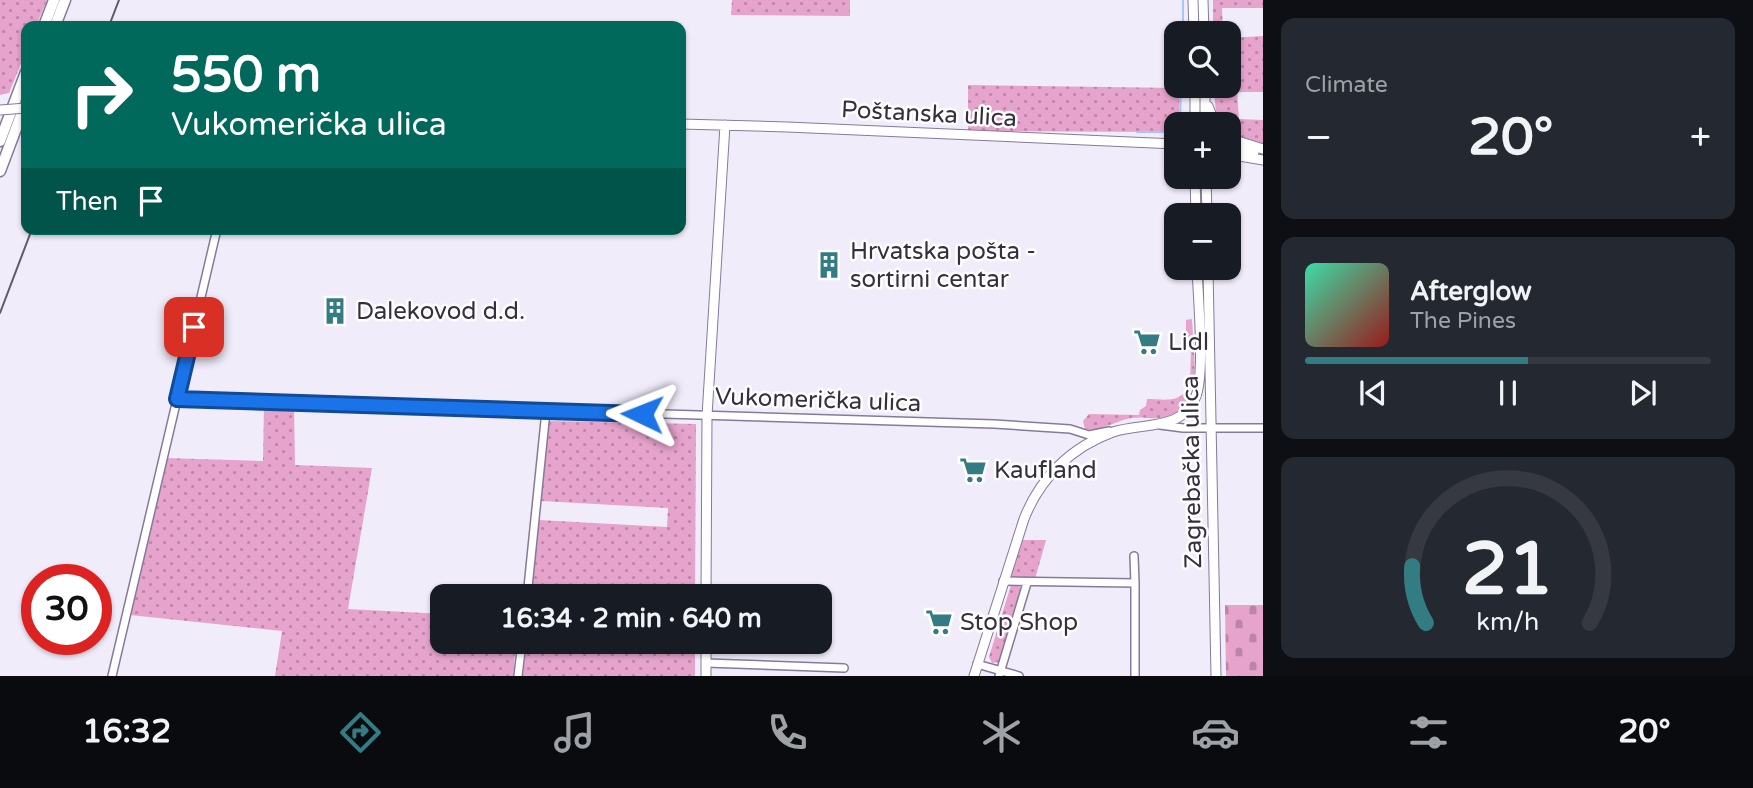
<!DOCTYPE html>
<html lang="en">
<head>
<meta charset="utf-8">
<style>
  body { margin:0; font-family:"Varela Round",sans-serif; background:#242831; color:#f1f3f6; height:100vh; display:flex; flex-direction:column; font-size:26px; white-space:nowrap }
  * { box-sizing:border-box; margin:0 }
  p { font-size:23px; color:#9ea1a6 }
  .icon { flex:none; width:38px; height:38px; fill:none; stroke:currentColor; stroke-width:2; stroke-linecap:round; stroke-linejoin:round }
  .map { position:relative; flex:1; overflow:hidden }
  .panel { display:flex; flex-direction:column; gap:18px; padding:18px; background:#0d0f14; width:490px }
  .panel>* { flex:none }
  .banner { position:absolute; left:21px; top:21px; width:665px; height:214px; border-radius:14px; box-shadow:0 2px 5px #0004; background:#00695c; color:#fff; overflow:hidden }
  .tools { position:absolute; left:1164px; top:21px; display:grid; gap:14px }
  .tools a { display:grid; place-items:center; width:77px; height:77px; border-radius:14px; background:#171b24; box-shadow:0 2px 5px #0004; font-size:35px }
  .speed { position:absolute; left:21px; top:564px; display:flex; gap:14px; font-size:35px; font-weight:700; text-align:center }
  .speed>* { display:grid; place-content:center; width:91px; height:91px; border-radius:50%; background:#171b24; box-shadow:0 2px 5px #0004; line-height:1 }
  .speed .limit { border:10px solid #d22; background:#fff; color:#111 }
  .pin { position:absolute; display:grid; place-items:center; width:60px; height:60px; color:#fff; margin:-30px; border-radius:14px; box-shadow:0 4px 10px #0006 }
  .me { position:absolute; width:77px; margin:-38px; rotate:272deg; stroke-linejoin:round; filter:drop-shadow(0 0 5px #0008) }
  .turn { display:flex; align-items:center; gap:24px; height:147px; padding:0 35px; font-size:32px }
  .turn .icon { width:91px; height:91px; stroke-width:2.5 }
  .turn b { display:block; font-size:49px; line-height:60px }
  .then { display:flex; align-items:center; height:66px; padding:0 35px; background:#0003; gap:14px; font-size:26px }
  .big { font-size:52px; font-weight:700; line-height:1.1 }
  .panel .tile { flex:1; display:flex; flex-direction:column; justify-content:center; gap:10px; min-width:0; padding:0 24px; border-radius:14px; background:#242831 }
  .panel .dial { align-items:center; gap:0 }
  .dial svg { height:182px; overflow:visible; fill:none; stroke:#363941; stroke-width:7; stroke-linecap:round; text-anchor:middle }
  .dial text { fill:#f1f3f6; stroke:none }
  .song { display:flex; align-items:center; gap:21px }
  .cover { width:84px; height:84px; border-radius:10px; background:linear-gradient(135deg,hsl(160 70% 55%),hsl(0 70% 35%)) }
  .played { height:7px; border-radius:4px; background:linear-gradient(90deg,#347c83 55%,#363941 55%) }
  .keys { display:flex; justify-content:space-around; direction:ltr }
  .heat { display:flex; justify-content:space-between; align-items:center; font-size:38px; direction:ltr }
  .trip { position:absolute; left:430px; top:584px; width:402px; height:70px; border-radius:14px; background:#171b24; box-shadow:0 2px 5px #0004; font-weight:700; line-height:70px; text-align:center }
  .tabs { display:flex; height:112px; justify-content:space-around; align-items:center; background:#090b0e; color:#9ea1a6 }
  .tabs .icon { width:49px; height:49px }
  .tabs .current { color:#347c83 }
  .tabs b { font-size:32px; color:#f1f3f6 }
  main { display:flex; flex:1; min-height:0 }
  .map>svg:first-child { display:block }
</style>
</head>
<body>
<main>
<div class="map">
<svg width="1263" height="676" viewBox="0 0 1263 676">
  <defs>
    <pattern id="grass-dots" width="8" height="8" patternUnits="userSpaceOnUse" patternTransform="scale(1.75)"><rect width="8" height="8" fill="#e6a3cc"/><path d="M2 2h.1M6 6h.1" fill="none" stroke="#bb85a7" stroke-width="1.8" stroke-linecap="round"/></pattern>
    <pattern id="cemetery-stones" width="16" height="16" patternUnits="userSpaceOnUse" patternTransform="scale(1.75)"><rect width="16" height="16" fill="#e6a3cc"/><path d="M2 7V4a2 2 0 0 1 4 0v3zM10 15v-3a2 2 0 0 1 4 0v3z" fill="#bb85a7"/></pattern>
  </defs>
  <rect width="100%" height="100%" fill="#f1ecfa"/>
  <path fill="url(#grass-dots)" d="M0 0H47L36 26H26V51L9 93 0 95Z
    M732 0H850V16L731 15Z
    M1213 0H1263V8H1222L1223 33H1213Z
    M1263 36V92H1237L1239 119 1263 120V144L1231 134 1228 124H1223L1216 111 1213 86H1228L1229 38Z
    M968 85 1179 88 1180 123 1176 124 1174 129 1164 132 968 131Z
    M1192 319C1193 350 1205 407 1165 417 1154 420 1143 416 1132 418 1117 420 1100 432 1085 429L1083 421 1089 414 1139 415 1140 410 1146 406 1147 399C1163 399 1181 404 1187 387H1190L1191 347 1186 346V320Z
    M264 405 294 406 295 465 372 468 348 609 443 614V642H516L513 676H275L282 631 130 615 166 458 263 461Z
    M549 421 696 424 695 597H531L539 520 667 527 668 508 541 501Z
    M1021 540H1046L1035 579 1010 578Z
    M1011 585 1019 586 1022 590 1000 662 992 663 989 657Z
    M526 642H695V676H523Z"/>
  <path fill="url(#cemetery-stones)" d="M1225 605H1263V676H1226Z"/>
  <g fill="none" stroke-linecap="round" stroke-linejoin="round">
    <path stroke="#a7c5fe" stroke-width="2" d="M1183 0V33
      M1180 124 1181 86
      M1137 132H1167L1176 130"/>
    <defs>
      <path id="minor" d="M177 399 994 424 1070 429 1089 435 1109 431
        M1160 425 1183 428H1263
        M1134 556 1135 583
        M1003 581 1135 583V676
        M527 597 546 411
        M706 663 844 668
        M977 664 1019 676
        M112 676 217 229
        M518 676 522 642
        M999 676 1027 583"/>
      <path id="major" d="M1193 0 1194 33
        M1203 0 1204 33
        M1195 86V124
        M1205 86V124
        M1208 106 1215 124
        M681 124 787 127 1176 144
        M1228 138 1263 149
        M1228 147 1254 152
        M1228 154 1263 160
        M1195 177 1196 215
        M1206 177 1207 215
        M1208 268 1216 676
        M706 597 707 416 725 125
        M706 676V642
        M974 676 1024 519C1040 478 1071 447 1113 432 1143 422 1182 432 1196 396 1205 373 1198 296 1197 268"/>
      <path id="highway" d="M44 26 54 0
        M55 26 65 0
        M0 141 26 72
        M0 171 26 102"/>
    </defs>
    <use href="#minor" stroke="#867a9a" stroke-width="10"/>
    <use href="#major" stroke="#867a9a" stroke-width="11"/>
    <use href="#highway" stroke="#867a9a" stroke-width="13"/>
    <use href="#minor" stroke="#fff" stroke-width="7"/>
    <use href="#major" stroke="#fff" stroke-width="9"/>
    <use href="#highway" stroke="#fff" stroke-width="10"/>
    <path stroke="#605a68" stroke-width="2" d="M109 26 119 0
      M0 313 32 229"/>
    <defs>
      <path id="major-bridge" d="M0 110 26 108"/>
    </defs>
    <use href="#major-bridge" stroke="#867a9a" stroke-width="11" stroke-linecap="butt"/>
    <use href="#major-bridge" stroke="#fff" stroke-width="9"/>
  </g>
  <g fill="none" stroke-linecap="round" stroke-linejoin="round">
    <defs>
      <path id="route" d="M194 327 177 399 642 414"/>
    </defs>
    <use href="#route" stroke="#114b97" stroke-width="18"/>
    <use href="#route" stroke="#1a73e8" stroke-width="12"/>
  </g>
  <defs>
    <symbol id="building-bare" viewBox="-9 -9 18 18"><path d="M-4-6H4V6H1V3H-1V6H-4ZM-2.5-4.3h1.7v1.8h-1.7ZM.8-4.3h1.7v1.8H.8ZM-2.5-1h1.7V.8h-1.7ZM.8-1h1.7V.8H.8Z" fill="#347c83" stroke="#fff" stroke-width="2.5" paint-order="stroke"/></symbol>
    <symbol id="supermarket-bare" viewBox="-9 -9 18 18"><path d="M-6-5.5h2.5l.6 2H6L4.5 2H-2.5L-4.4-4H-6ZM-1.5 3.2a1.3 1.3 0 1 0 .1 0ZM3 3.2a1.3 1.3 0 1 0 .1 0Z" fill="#347c83" stroke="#fff" stroke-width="2.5" paint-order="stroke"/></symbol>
  </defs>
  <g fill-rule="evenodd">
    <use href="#building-bare" x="810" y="246" width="38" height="38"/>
    <use href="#building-bare" x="316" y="292" width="38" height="38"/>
    <use href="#supermarket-bare" x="1128" y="323" width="38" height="38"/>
    <use href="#supermarket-bare" x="954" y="451" width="38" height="38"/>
    <use href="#supermarket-bare" x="920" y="603" width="38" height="38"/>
  </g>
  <g text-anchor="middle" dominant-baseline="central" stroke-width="5" stroke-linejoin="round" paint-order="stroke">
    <g font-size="24" fill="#36303e" stroke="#fff">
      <text transform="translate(929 114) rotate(3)">Poštanska ulica</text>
      <text transform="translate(818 400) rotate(2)">Vukomerička ulica</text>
      <text transform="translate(1192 472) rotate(-91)">Zagrebačka ulica</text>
    </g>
    <g font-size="24" fill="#36303e" stroke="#fff" text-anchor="start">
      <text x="850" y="251">Hrvatska pošta -<tspan x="850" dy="28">sortirni centar</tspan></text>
      <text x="356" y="311">Dalekovod d.d.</text>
      <text x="1168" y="342">Lidl</text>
      <text x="994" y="470">Kaufland</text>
      <text x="960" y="622">Stop Shop</text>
    </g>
  </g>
</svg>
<div class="tools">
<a><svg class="icon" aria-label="search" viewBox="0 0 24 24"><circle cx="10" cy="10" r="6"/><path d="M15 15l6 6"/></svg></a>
<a>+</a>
<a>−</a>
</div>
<div class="speed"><div class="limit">30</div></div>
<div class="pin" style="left:194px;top:327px;background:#d93025"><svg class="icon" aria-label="arrive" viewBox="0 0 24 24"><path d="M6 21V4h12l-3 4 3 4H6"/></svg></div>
<svg class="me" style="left:642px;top:414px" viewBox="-20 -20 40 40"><path d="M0-17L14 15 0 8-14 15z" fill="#1a73e8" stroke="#fff" stroke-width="4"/></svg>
<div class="trip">16:34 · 2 min · 640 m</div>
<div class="banner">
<div class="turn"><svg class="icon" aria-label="right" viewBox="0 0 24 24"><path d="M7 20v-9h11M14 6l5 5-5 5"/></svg><div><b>550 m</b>Vukomerička ulica</div></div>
<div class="then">Then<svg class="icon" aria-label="arrive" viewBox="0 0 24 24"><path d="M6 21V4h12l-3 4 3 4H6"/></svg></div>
</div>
</div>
<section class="panel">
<div class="tile"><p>Climate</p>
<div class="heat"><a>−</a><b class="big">20°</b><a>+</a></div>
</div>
<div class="tile">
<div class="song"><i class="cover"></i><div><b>Afterglow</b><p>The Pines</p></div></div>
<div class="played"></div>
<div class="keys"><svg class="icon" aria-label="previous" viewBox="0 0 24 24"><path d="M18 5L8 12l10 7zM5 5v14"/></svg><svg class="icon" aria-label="pause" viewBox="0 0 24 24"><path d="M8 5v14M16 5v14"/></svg><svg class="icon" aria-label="next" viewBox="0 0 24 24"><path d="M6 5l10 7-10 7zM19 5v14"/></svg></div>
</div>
<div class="tile dial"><svg viewBox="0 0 100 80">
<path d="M14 69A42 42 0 1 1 86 69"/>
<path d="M14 69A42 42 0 0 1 8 44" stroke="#347c83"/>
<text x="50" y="56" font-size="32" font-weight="700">21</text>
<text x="50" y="72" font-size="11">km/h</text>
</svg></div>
</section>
</main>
<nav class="tabs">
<b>16:32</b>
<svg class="icon current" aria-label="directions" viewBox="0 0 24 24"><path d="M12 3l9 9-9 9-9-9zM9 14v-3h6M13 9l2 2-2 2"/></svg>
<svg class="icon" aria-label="music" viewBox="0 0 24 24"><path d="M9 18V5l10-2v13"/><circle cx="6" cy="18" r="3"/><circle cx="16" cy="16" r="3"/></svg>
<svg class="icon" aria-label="phone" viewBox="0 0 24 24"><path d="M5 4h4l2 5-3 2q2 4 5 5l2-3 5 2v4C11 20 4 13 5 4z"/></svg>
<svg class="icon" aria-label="climate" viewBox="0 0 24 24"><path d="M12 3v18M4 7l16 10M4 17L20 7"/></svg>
<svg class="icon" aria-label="car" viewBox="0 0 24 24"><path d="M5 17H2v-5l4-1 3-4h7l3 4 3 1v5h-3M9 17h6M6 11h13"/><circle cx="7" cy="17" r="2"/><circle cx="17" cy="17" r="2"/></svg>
<svg class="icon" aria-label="filters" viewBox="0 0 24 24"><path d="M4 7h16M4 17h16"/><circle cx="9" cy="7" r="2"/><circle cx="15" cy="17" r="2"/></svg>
<b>20°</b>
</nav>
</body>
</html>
